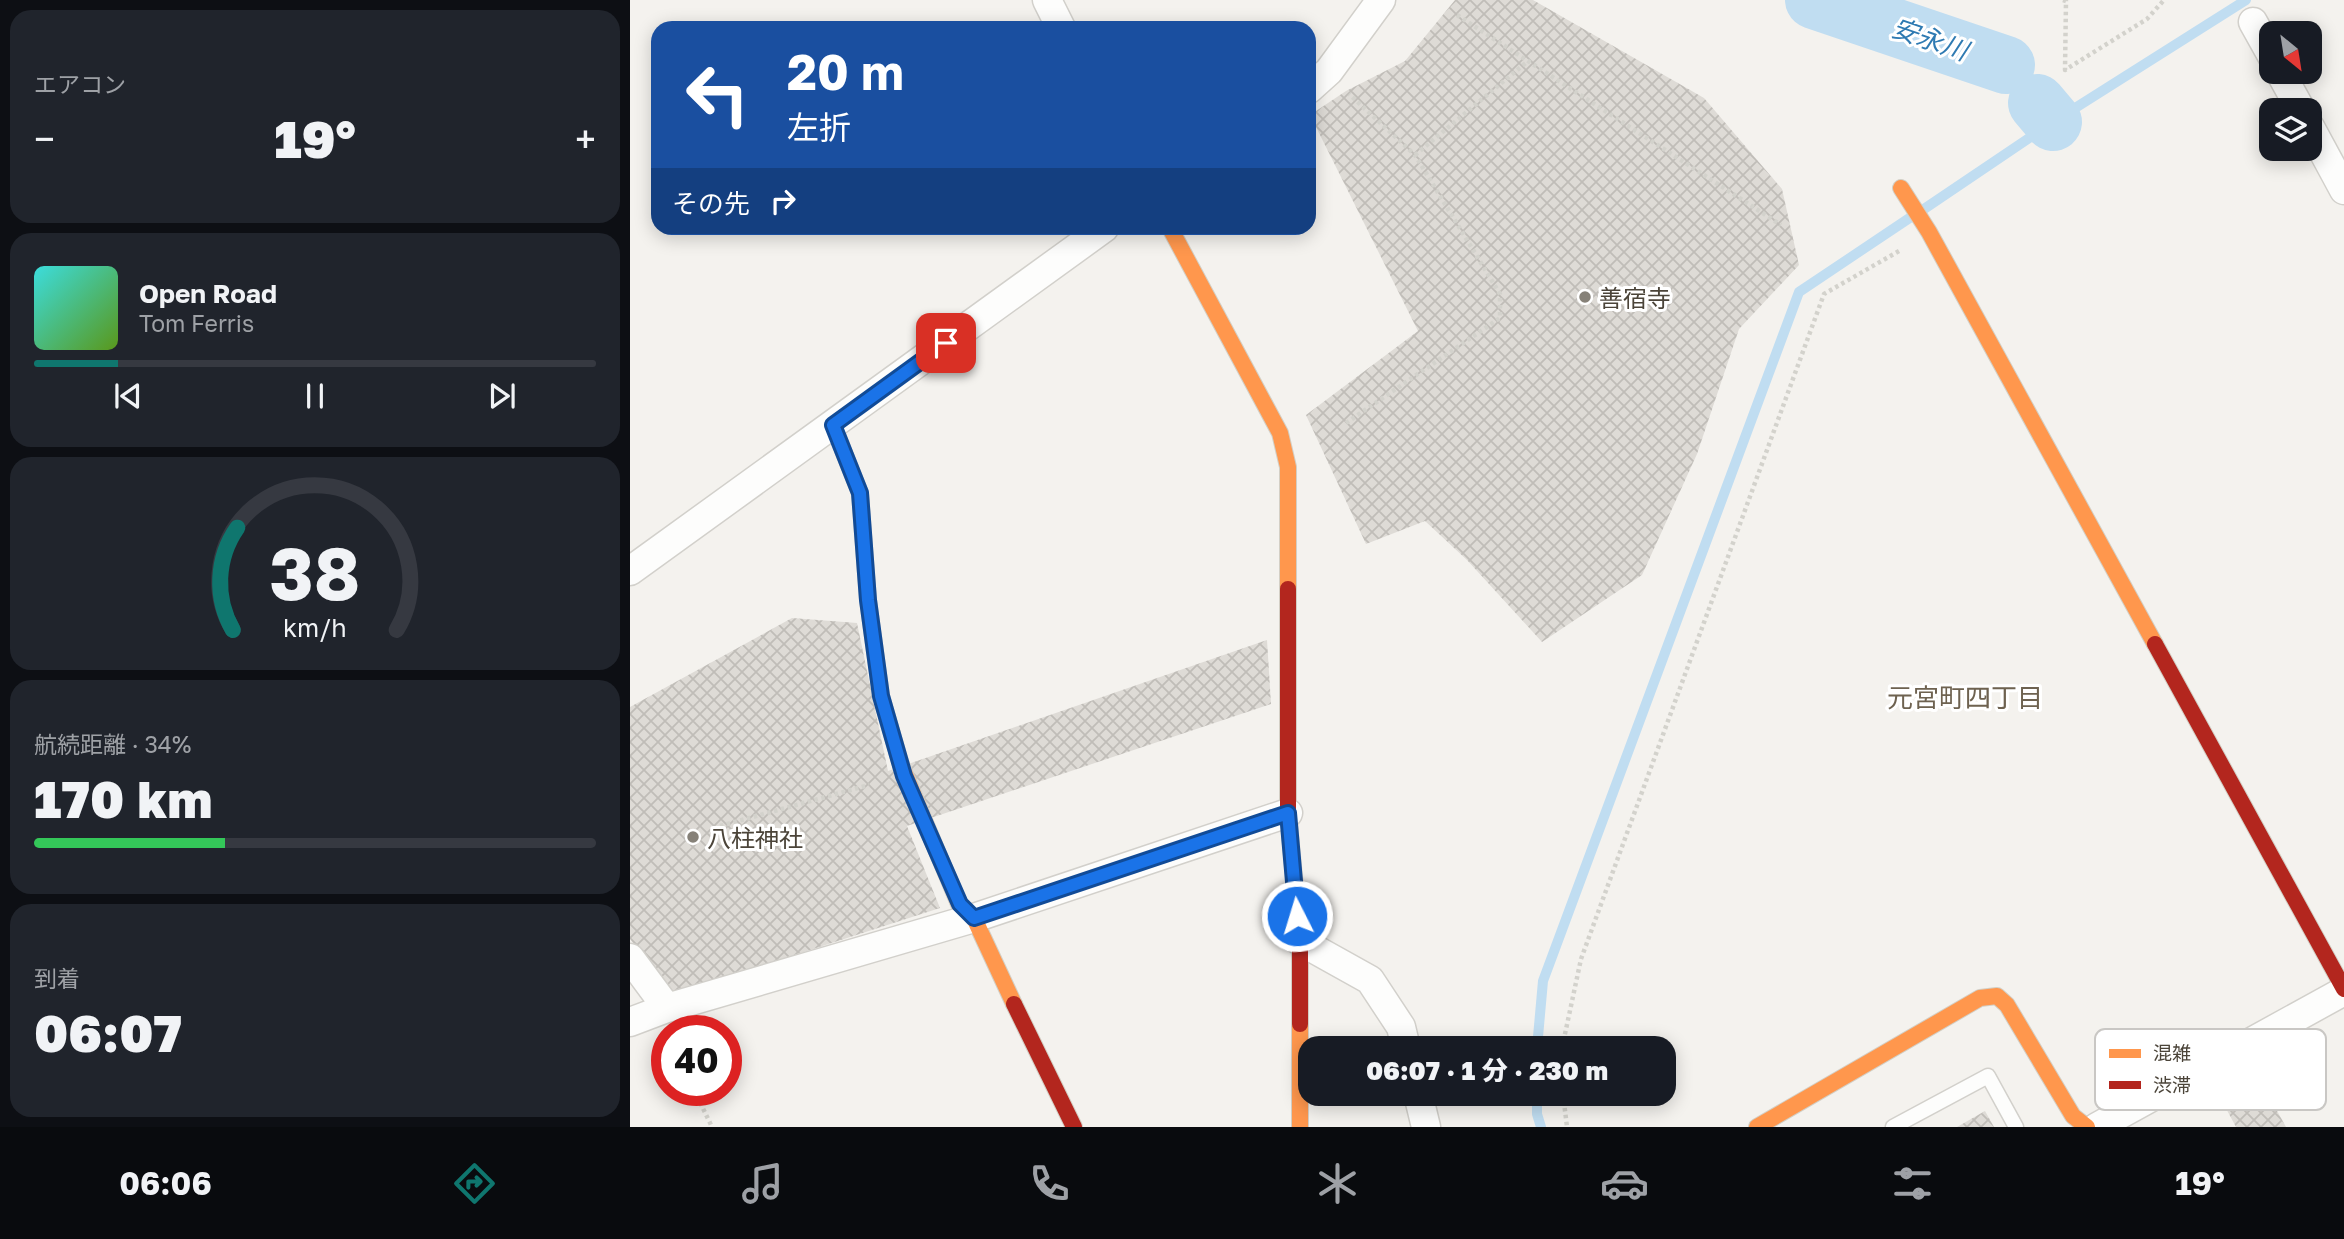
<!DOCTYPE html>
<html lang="ja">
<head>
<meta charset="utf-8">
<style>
  body { margin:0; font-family:"Golos Text","Noto Sans JP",sans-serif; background:#20242c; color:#f1f3f6; height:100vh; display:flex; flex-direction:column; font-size:26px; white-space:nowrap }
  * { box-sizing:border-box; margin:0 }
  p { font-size:23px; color:#9ea1a6 }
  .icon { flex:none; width:38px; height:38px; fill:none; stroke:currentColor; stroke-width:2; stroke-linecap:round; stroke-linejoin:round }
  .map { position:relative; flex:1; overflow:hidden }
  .panel { display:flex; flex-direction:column; gap:10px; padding:10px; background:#0d0f14; width:630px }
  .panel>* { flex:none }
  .top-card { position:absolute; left:21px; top:21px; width:665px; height:214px; border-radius:21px; box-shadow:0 4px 18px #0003; background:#1a4fa0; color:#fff; overflow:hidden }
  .needle { width:46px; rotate:150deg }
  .controls { position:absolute; left:1629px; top:21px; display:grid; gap:14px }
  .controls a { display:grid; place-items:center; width:63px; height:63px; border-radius:14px; background:#171b24; box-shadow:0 4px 18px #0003; font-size:35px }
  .speed { position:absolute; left:21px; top:1015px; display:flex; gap:14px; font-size:35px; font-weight:700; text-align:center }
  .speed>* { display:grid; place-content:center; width:91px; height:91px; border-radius:50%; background:#171b24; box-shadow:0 4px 18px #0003; line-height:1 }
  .speed .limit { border:10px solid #d22; background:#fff; color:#111 }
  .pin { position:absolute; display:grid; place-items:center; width:60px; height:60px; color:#fff; margin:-30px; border-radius:14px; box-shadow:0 4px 10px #0006 }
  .me { position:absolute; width:77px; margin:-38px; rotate:355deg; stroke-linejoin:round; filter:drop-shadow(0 0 5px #0008) }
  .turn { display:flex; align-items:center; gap:24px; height:147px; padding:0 21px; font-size:32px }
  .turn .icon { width:91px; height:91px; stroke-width:2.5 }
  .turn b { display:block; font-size:49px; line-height:60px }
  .then { display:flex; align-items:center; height:66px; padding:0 21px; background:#0003; gap:14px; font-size:26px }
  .big { font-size:52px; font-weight:800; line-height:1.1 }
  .panel .tile { flex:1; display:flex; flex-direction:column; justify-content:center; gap:10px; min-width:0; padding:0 24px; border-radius:21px; background:#20242c }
  .panel .dial { align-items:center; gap:0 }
  .dial svg { height:182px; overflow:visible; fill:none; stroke:#363941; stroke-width:7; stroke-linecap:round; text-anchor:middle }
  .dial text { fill:#f1f3f6; stroke:none }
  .song { display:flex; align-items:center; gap:21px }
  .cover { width:84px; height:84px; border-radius:10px; background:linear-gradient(135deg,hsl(180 70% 55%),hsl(90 70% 35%)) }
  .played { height:7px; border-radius:4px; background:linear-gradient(90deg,#0f766e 15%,#363941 15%) }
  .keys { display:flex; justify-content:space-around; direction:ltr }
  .heat { display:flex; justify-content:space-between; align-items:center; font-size:38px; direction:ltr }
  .charge { height:10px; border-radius:5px; background:linear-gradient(90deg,#34c759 34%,#363941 0) }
  .trip { position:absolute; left:668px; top:1036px; width:378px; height:70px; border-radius:21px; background:#171b24; box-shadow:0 4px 18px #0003; font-weight:800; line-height:70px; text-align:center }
  .tabs { display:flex; height:112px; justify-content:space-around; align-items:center; background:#090b0e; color:#9ea1a6 }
  .tabs .icon { width:49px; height:49px }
  .tabs .selected { color:#0f766e }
  .tabs b { font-size:32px; color:#f1f3f6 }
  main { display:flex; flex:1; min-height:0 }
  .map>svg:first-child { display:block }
</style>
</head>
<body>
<main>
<section class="panel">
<div class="tile"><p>エアコン</p>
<div class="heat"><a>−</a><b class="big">19°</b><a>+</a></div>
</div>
<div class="tile">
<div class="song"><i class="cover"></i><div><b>Open Road</b><p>Tom Ferris</p></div></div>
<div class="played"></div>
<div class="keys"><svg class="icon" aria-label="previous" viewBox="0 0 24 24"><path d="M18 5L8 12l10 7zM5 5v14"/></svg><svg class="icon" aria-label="pause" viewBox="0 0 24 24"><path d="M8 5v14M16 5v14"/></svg><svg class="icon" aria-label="next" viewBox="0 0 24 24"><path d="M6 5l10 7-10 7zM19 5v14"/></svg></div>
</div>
<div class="tile dial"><svg viewBox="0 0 100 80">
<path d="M14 69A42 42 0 1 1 86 69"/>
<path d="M14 69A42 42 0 0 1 16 24" stroke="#0f766e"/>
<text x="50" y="56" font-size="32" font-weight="700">38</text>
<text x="50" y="72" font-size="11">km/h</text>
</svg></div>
<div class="tile"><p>航続距離 · 34%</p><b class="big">170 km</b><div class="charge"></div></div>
<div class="tile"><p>到着</p><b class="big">06:07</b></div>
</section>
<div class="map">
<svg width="1714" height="1127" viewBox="0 0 1714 1127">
  <defs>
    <pattern id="building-cross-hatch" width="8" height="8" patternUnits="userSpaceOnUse" patternTransform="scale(1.75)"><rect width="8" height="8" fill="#dedbd6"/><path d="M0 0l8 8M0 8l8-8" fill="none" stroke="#c0bdb8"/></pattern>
  </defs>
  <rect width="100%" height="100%" fill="#f4f2ee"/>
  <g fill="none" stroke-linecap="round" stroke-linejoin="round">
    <path stroke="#c0ddf1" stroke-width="10" d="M1294 209 1423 122 1616 0
      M907 1048 913 981 1169 292 1281 217
      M907 1094V1114L911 1127"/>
    <path stroke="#c0ddf1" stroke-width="58" d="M1184 0 1376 65
      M1407 103 1423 122"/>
  </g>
  <path fill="url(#building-cross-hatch)" d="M825 0H903L1074 98 1152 189 1169 265 1109 329 1067 454 1012 575 912 642 837 560 795 521 736 544 676 415 788 331 680 115 716 91 775 61Z
    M162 618 227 623 258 771 637 640 641 704 277 826 310 908 41 995 0 939V707Z
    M1630 1080 1656 1127H1606L1592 1101Z
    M1355 1111 1364 1127H1327Z"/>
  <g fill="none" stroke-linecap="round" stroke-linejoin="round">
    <defs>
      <path id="lane" d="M1263 1127 1358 1076 1386 1127"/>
      <path id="street" d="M417 0 431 28
        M1623 22 1642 56
        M1650 72 1671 110
        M679 89 699 71 751 0
        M1680 127 1714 190
        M0 571 474 228
        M670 941 740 980 771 1027 776 1048
        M0 958 37 1008
        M0 1022 37 1008 344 918 658 813
        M788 1094 796 1127
        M1467 1127 1714 991"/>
      <path id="slow" d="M1271 188 1299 232 1525 644
        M540 228 650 433 658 467V589
        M271 765 329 904 344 918 384 1004
        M670 1024V1127
        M1127 1127 1350 998 1367 996 1377 1005 1443 1116 1457 1127"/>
      <path id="jam" d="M203 425 230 493 238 600 251 696 271 765
        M658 589V813L670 941V1024
        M1525 644 1714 989
        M384 1004 444 1127"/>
    </defs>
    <use href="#lane" stroke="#d2d0cb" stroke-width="17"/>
    <use href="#street" stroke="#d2d0cb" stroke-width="31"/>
    <use href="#slow" stroke="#d3cfc5" stroke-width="18"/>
    <use href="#jam" stroke="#d3cfc5" stroke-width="18"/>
    <path stroke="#d3d2cc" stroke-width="4.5" stroke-dasharray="3.5 3.5" stroke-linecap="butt" d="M1433 0 1436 1 1435 70 1517 19 1534 0
      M827 15 1151 225
      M785 155 898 61
      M716 423 870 318V294L785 155 719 94
      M90 826 239 785
      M932 1048 951 959 1194 294 1269 251
      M64 1090 82 1127
      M933 1094 937 1127"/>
    <use href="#lane" stroke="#fdfdfc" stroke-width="14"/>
    <use href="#street" stroke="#fdfdfc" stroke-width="28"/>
    <use href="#slow" stroke="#ff974d" stroke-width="16"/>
    <use href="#jam" stroke="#b3261e" stroke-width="16"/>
  </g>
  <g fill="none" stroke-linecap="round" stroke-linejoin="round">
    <defs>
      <path id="route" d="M316 343 203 425 230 493 238 600 251 696 274 776 330 904 344 918 658 813 667 916"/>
    </defs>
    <use href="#route" stroke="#114b97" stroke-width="18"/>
    <use href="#route" stroke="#1a73e8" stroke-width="12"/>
  </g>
  <g fill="#868178" stroke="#fff" stroke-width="2.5">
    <circle cx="955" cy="297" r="7"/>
    <circle cx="63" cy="837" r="7"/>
  </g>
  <g text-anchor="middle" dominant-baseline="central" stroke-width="6" stroke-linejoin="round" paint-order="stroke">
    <g font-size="24" fill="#4b4439" stroke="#fff" text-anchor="start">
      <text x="969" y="297">善宿寺</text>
      <text x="77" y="837">八柱神社</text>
    </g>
    <g font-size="26" font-style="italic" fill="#2e7ab2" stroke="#fff">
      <text transform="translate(1300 39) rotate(19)">安永川</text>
    </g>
    <g font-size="26" fill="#6e6250" stroke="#fff">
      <text x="1335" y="697">元宮町四丁目</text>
    </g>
  </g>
  <rect x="1465" y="1029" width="231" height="81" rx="10" fill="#fff" stroke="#c9c7c4" stroke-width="2"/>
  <rect x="1479" y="1049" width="32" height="9" fill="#ff974d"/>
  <rect x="1479" y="1081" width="32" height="8" fill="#b3261e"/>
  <g font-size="19" fill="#4b4439">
    <text x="1523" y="1060">混雑</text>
    <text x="1523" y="1092">渋滞</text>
  </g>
</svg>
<div class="controls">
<a><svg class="needle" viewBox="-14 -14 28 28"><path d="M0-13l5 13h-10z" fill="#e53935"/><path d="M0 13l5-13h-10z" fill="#9ea1a6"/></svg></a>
<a><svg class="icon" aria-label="layers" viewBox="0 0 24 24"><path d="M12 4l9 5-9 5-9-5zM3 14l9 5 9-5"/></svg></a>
</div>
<div class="speed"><div class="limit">40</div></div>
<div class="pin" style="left:316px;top:343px;background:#d93025"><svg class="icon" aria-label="arrive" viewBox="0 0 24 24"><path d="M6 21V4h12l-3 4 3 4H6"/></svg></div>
<svg class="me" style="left:667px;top:916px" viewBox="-20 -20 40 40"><circle r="17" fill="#1a73e8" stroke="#fff" stroke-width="3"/><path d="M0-11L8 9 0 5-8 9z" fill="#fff"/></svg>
<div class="trip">06:07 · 1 分 · 230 m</div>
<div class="top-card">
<div class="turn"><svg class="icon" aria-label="left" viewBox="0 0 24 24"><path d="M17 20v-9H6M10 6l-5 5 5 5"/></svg><div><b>20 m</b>左折</div></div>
<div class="then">その先<svg class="icon" aria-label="right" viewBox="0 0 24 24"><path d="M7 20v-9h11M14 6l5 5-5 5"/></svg></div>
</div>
</div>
</main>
<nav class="tabs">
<b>06:06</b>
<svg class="icon selected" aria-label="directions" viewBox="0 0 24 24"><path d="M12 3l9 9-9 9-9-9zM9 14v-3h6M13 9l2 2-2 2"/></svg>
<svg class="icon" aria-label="music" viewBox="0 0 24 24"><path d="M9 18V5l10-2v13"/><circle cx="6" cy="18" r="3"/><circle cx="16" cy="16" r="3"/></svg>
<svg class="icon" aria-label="phone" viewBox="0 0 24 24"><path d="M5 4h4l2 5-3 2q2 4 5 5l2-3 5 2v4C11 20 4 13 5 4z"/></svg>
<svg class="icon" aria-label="climate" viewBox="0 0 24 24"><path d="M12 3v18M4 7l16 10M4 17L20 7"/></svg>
<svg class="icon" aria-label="car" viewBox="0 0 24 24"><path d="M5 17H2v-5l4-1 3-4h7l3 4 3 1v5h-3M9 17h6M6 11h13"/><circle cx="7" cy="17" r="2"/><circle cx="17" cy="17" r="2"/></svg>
<svg class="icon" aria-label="filters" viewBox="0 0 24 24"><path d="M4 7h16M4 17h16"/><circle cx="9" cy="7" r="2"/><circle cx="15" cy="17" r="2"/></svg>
<b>19°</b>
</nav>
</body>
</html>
